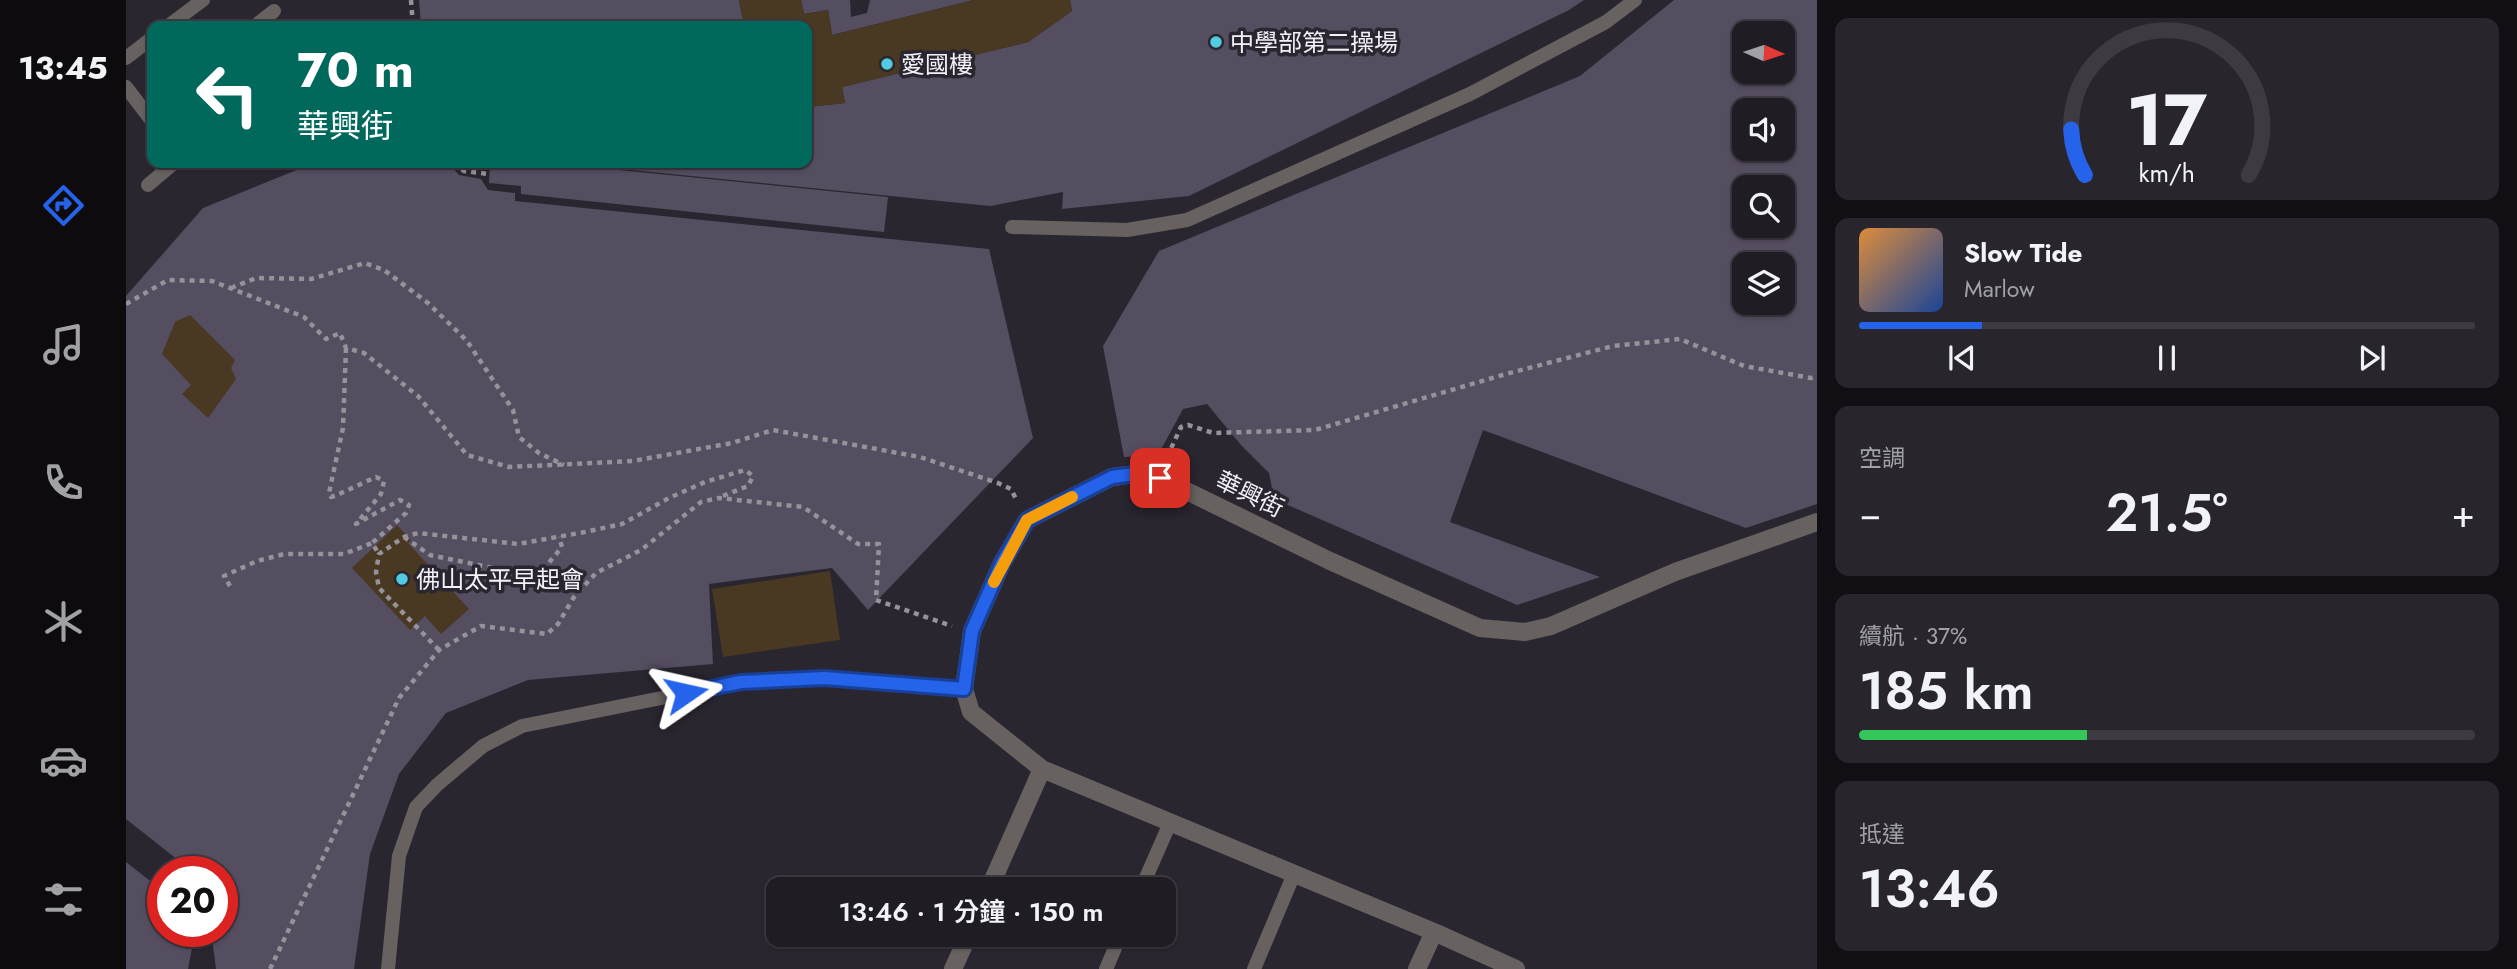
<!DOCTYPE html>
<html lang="zh-TW">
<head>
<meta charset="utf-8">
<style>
  body { margin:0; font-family:Jost,"Noto Sans TC",sans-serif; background:#28252c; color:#f1f3f6; height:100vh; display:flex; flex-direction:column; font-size:26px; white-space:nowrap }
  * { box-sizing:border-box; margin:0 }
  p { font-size:23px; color:#a2a1a6 }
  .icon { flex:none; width:38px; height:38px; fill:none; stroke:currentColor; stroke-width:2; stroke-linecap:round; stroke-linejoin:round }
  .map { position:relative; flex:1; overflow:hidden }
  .side { display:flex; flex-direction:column; gap:18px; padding:18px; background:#120f14; width:700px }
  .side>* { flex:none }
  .top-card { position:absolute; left:21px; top:21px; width:665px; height:147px; border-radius:14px; box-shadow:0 2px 5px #0004,0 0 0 2px #3d3a41; background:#00695c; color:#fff; overflow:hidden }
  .needle { width:46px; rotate:93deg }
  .controls { position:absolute; left:1606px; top:21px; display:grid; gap:14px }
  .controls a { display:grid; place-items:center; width:63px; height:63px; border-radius:14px; background:#201c24; box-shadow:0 2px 5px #0004,0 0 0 2px #3d3a41; font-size:35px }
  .speed { position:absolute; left:21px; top:856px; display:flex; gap:14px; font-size:35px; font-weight:700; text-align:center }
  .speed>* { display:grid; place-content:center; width:91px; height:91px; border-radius:50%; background:#201c24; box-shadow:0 2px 5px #0004,0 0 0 2px #3d3a41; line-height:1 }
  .speed .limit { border:10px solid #d22; background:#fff; color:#111 }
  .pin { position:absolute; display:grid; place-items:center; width:60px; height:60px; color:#fff; margin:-30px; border-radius:14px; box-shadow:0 4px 10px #0006 }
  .me { position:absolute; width:77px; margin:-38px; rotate:79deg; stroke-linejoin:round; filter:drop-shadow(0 0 5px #0008) }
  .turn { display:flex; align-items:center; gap:24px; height:147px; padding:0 35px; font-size:32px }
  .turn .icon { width:91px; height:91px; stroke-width:2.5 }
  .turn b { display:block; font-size:49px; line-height:60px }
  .big { font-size:52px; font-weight:600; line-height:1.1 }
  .side .card { flex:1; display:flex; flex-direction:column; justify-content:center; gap:10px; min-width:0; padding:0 24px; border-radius:14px; background:#28252c }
  .side .dial { align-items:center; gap:0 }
  .dial svg { height:182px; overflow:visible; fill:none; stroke:#3d3a41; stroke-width:7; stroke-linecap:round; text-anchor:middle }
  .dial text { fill:#f1f3f6; stroke:none }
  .song { display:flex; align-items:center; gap:21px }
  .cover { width:84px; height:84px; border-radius:10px; background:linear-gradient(135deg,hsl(30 70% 55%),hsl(220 70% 35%)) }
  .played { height:7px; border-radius:4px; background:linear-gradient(90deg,#2563eb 20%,#3d3a41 20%) }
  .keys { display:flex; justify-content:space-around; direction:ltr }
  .heat { display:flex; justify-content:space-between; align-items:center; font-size:38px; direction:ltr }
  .charge { height:10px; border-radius:5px; background:linear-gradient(90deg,#34c759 37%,#3d3a41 0) }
  .trip { position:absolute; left:640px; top:877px; width:410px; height:70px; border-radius:14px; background:#201c24; box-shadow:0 2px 5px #0004,0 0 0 2px #3d3a41; font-weight:600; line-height:70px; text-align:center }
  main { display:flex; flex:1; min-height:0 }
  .menu { display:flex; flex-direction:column; width:126px; justify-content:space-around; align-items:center; background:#0d0b0e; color:#a2a1a6 }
  .menu .icon { width:49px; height:49px }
  .menu .current { color:#2563eb }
  .menu b { font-size:32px; color:#f1f3f6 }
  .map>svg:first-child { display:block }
</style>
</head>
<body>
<main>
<nav class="menu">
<b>13:45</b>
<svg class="icon current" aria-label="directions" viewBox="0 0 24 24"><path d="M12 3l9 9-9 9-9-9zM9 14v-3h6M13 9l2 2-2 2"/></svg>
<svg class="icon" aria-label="music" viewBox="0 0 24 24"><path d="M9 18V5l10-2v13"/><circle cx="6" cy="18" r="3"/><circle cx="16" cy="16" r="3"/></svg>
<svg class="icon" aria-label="phone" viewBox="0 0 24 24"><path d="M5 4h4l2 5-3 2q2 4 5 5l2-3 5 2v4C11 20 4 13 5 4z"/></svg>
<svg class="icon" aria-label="climate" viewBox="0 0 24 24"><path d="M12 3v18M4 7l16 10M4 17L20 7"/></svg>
<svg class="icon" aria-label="car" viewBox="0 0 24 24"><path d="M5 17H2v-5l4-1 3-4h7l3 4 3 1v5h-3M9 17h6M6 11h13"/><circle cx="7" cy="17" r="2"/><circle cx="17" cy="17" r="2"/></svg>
<svg class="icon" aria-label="filters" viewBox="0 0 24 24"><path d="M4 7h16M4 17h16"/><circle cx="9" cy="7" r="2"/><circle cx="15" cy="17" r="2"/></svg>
</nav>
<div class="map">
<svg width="1691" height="969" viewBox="0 0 1691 969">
  <rect width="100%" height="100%" fill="#2a2630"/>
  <path fill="#554d60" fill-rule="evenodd" d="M293 0H613L618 26H295Z
    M675 0H724L725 17 741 13 744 0H848L706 35 702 10 678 14Z
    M944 0H1458L1443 10 1063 196 936 209 937 192 864 206 436 163H681V107L719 103 716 87 902 42 946 11Z
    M1548 0H1691V504L1620 528 1357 430 1324 522 1474 577 1391 605 1148 499 1143 473 1115 445 1081 404 1057 409 1032 455 998 457 977 346 1033 251 1454 76ZM1619 33H1657V72H1619ZM1619 110H1657V149H1619ZM1619 187H1657V226H1619ZM1619 264H1657V303H1619Z
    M188 163H273L274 166 322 163 333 175 355 179 362 190 389 193V201L863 249 907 438 742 610 706 568 583 584 587 664 402 680 320 713 273 774 244 854 228 969H90L85 931H96V872L66 871 0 819V296L77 208Z
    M398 163H423L762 197 758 232 395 194V186L363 183 364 165 397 168Z
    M0 862 37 891V931H65L66 948 62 969H0Z"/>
  <path fill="#493822" d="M613 0H675L678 14 702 10 706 35 848 0H944L946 11 902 42 716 87 719 103 681 107V26H618Z
    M64 315 109 360 105 368 110 379 82 418 56 394 65 385 36 354 49 322Z
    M271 525 285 540 282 543 343 609 315 634 299 616 284 630 226 568Z
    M704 571 714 640 597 657 586 589Z"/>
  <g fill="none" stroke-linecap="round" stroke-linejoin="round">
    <path stroke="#95929a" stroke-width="4.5" stroke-dasharray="5 5" stroke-linecap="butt" d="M285 0 287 26
      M328 163 338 171 363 174
      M105 288 130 278 185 279 239 263 258 270 302 303 341 341 387 410 393 437 413 453 438 465
      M0 304 42 280 86 281 178 317 200 339 214 333 220 348 238 353 292 396 341 455 383 467 507 461 606 443 647 430 794 457 872 483 885 489 891 501
      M220 348 217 428 203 493 205 497 211 495 250 477 258 481 255 494 230 524 274 500 283 505 280 513 246 543 253 554
      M1041 457 1055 427 1062 425 1087 433 1189 430 1380 374 1487 346 1554 339 1618 366 1685 378 1691 375
      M278 537 304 555 411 577 436 547 433 537
      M104 586 98 576 131 561 158 554H218L246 543
      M313 650 253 588 250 572 253 554 278 537 292 533 392 544 459 532 496 524 543 498 579 482 619 470 627 476 622 486 594 497
      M144 969 273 698 313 650 355 626 421 634 432 624 448 597 470 573 515 550 575 502 593 498 677 507 732 544H753L750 600 826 626"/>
    <path stroke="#67615f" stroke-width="14" d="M42 26 77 0
      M129 26 148 11
      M0 58 26 38
      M0 87 26 121
      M22 185 48 163
      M886 227 1001 230 1061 220 1344 94 1480 22 1509 0
      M1015 889 1044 823
      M262 969 273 856 290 807 311 785 357 746 396 726 615 682 698 678 838 689
      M980 969 995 934
      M1128 969 1168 874"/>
    <path stroke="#67615f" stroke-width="18" d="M863 889 916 769
      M827 969 843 934
      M1291 969 1308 932
      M1390 969 1308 932 916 769 845 712 838 689 846 631 876 563 901 520 986 477 1009 474 1034 478 1204 561 1354 628 1399 632 1425 626 1549 572 1691 522"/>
  </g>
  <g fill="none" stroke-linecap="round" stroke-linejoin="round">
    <defs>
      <path id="route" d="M560 693 615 682 698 678 838 689 846 631 876 563 901 520 986 477 1009 474 1034 478"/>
    </defs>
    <use href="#route" stroke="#184099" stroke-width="18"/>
    <use href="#route" stroke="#2563eb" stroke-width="12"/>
    <path stroke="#f59e0b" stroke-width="12" d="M868 582 901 520 946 497"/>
  </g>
  <g fill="#54cade" stroke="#2a2630" stroke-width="2.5">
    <circle cx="1090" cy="42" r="7"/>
    <circle cx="761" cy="64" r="7"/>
    <circle cx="276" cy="579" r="7"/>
  </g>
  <g text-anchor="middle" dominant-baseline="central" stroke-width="7" stroke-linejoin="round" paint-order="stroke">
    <g font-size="24" fill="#f3f0f7" stroke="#2a2630" text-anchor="start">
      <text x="1104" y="42">中學部第二操場</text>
      <text x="775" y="64">愛國樓</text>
      <text x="290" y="579">佛山太平早起會</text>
    </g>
    <g font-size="24" fill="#f3f0f7" stroke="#2a2630">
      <text transform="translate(1124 494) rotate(26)">華興街</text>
    </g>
  </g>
</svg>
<div class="controls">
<a><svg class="needle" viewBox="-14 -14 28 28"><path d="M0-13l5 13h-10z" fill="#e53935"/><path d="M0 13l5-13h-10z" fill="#a2a1a6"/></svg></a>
<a><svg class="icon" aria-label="sound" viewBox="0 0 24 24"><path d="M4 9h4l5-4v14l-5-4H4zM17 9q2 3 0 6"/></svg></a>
<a><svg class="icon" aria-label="search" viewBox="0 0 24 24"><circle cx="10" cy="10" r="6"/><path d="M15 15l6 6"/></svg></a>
<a><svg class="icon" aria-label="layers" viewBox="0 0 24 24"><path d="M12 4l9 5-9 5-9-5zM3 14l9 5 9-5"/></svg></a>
</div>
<div class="speed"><div class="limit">20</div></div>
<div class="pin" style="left:1034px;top:478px;background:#d93025"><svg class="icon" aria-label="arrive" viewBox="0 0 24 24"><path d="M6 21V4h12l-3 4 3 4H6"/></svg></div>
<svg class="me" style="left:560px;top:693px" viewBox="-20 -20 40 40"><path d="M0-17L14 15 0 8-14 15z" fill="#2563eb" stroke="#fff" stroke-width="4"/></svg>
<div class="trip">13:46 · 1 分鐘 · 150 m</div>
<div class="top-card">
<div class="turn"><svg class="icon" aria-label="left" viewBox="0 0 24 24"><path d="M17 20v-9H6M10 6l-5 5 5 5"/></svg><div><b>70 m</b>華興街</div></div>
</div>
</div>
<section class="side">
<div class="card dial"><svg viewBox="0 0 100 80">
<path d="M14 69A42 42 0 1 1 86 69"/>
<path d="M14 69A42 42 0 0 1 8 49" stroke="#2563eb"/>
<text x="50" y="56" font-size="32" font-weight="700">17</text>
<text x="50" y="72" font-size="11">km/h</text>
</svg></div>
<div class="card">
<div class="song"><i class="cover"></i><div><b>Slow Tide</b><p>Marlow</p></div></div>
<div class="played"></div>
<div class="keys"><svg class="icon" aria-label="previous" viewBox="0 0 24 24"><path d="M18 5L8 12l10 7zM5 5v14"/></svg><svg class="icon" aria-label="pause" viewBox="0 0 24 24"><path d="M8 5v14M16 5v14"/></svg><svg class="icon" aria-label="next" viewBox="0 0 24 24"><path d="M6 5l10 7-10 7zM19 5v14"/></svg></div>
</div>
<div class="card"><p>空調</p>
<div class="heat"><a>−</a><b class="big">21.5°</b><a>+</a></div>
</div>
<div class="card"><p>續航 · 37%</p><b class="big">185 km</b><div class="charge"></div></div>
<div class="card"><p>抵達</p><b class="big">13:46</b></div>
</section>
</main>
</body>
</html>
